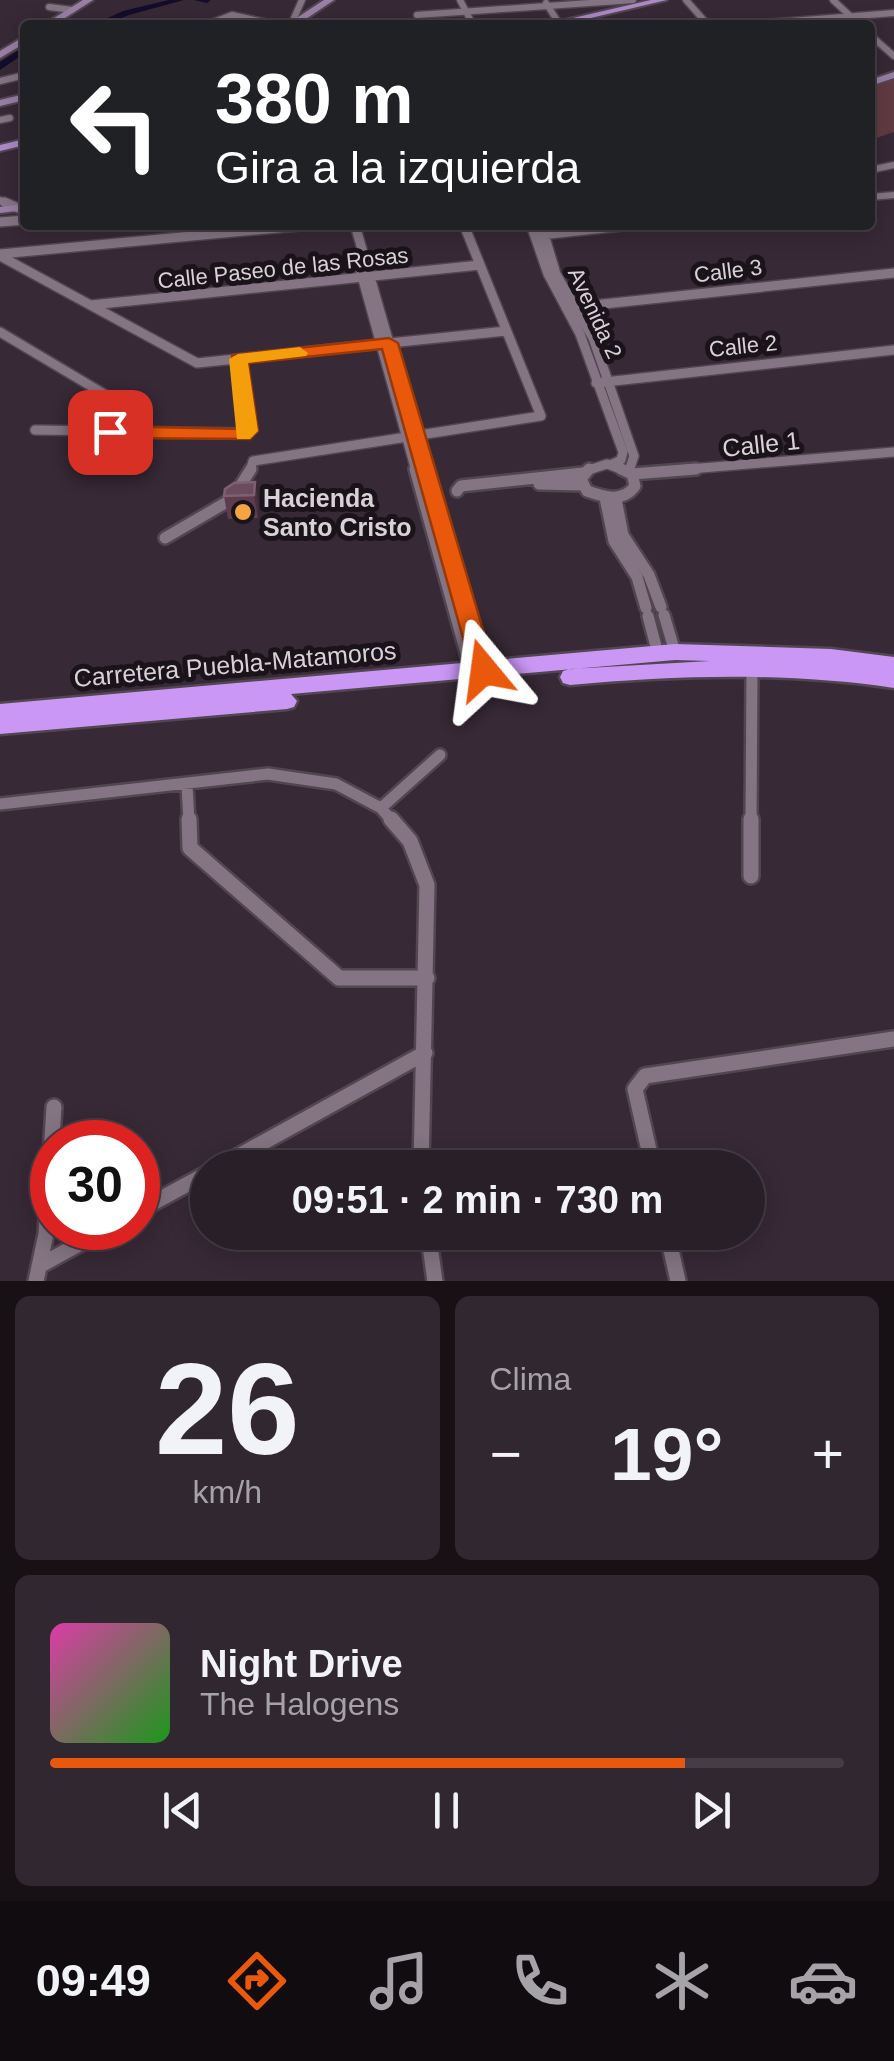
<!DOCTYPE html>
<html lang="es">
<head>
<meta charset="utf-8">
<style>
  body { margin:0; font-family:Arial,sans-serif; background:#312730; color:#f1f3f6; height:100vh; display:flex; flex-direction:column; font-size:38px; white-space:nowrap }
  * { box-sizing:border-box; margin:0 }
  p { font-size:32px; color:#a5a2a8 }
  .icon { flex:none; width:55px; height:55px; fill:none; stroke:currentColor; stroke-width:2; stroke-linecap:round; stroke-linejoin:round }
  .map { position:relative; height:1281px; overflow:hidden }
  .panel { display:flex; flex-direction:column; gap:15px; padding:15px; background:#171116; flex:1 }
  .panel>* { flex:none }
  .banner { position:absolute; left:20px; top:20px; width:855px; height:210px; border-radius:10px; box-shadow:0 5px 25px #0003,0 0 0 2px #453d45; background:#202124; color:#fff; overflow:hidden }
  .speed { position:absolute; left:30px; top:1120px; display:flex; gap:20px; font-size:50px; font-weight:700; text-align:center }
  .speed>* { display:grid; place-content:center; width:130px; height:130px; border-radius:50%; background:#291f28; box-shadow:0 5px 25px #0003,0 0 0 2px #453d45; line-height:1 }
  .speed .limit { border:15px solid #d22; background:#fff; color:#111 }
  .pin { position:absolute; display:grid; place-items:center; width:85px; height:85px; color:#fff; margin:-42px; border-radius:20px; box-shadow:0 5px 15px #0006 }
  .me { position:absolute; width:110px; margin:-55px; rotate:344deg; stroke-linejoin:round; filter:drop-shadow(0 0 8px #0008) }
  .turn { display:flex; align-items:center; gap:35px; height:210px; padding:0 30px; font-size:45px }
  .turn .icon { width:130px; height:130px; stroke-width:2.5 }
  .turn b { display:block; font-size:70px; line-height:85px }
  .big { font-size:75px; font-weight:700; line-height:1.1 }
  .panel .card { flex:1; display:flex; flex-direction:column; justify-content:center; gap:15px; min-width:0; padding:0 35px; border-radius:15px; background:#312730 }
  .panel .dial { align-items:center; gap:0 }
  .dial b { font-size:130px; line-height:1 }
  .song { display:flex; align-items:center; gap:30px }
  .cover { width:120px; height:120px; border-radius:15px; background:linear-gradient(135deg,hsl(320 70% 55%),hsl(120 70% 35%)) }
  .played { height:10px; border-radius:5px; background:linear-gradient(90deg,#ea580c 80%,#453d45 80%) }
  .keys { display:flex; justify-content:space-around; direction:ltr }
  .heat { display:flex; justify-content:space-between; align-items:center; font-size:55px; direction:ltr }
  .panel .tiles { flex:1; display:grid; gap:15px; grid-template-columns:1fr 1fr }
  .card:last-child { grid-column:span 2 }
  .trip { position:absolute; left:190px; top:1150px; width:575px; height:100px; border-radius:50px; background:#291f28; box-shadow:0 5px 25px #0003,0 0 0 2px #453d45; font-weight:700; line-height:100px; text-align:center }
  .tabs { display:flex; height:160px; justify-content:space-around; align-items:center; background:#100c10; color:#a5a2a8 }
  .tabs .icon { width:70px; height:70px }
  .tabs .current { color:#ea580c }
  .tabs b { font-size:45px; color:#f1f3f6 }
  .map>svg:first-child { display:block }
</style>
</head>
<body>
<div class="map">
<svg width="894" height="1281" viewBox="0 0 894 1281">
  <rect width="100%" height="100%" fill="#372936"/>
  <path fill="#623b42" d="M894 75V132L870 140V82Z"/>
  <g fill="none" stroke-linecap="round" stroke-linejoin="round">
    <path fill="#130d2b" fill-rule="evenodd" d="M169 0H184L129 15 105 25H92L123 11Z
      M194 0H211L207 3Z
      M25 46V53L0 70V62Z"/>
    <defs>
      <path id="street-far3" d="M460 0 473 25
        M686 0 708 25
        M833 0 860 25
        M546 3 560 25
        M49 7 72 10
        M417 15 633 0
        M206 25 232 15 278 25
        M291 25 302 0
        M739 25 894 13
        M870 35 894 56
        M0 81 25 75
        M0 120 10 118
        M870 170 894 165
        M870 197 894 195
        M0 200 10 204"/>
      <path id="street-far2" d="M4 202 18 208
        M0 222 25 220
        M355 225 426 471
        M531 225 548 274 580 334 623 452 621 460 612 464
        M544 234 556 274 593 338 634 456 629 471
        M541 235 631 225
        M0 254 310 225
        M0 256 197 363 506 331
        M357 258 416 471
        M91 305 480 265
        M566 308 894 273
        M0 332 121 404 111 432
        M596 383 894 350
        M35 430 248 433 238 359
        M250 471 253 461 541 416 464 225
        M586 471 607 464 626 471
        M666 471 894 452"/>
      <path id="street-far1" d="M415 469 471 671
        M426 469 484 670
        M589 469 581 479 587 491C604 497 623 503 635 486L632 474 621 469
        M632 474 696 469
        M539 484 582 485
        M457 491 461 486 583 473
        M605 498 614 541 637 577 646 608
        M616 499 623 535 649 575 661 607
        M165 538 232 499 251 469
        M664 615 675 652
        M648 616 658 654
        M187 785 189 822
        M0 804 268 774 336 784 381 808 393 822
        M381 808 440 755
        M751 822 752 667"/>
      <path id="street" d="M189 819 190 848 339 978H427
        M391 819 410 841 427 885 421 1168
        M751 876V819
        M217 1168 425 1053
        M653 1168 635 1089 645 1076 894 1039
        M138 1211 208 1173
        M428 1232 435 1281
        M667 1232 678 1281
        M39 1266 108 1228
        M36 1281 46 1234 54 1107"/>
      <path id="secondary" d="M83 0H93L54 25H43Z
        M324 0H334L297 25H286Z
        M25 36V43L0 58V51Z
        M894 72V78L870 86V80Z
        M25 94V100L0 106V100Z
        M25 204V210L0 213V207Z"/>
      <path id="primary" d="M651 0H667L561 25H543Z
        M25 139V145L0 151V145Z"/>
      <path id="highway" d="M675 644 831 649 894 657V688C786 672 679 675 570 685L563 683 560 677 563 671 570 669 710 661 675 660 291 694 297 701 294 707 287 709 0 734V704Z"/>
    </defs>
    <use href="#street-far3" stroke="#524651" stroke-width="9"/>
    <use href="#street-far2" stroke="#524651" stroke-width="12"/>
    <use href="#street-far1" stroke="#524651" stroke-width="16"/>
    <use href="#street" stroke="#524651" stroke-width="20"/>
    <use href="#secondary" stroke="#524651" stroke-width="4"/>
    <use href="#primary" stroke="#524651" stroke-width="4"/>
    <use href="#highway" stroke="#524651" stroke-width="5"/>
    <use href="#street-far3" stroke="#857584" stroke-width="6"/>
    <use href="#street-far2" stroke="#857584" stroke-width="9"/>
    <use href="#street-far1" stroke="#857584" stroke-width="11"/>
    <use href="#street" stroke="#857584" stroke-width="15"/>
    <use href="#secondary" fill="#9a7fa6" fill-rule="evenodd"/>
    <use href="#primary" fill="#ae89c8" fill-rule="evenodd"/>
    <use href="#highway" fill="#ca97f5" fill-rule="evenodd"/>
  </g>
  <path fill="#5e3c4e" d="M255 482 258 505V518L228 519 224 496Z"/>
  <path fill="#492e3e" d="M255 482 258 505V518L254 495Z"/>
  <path fill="#6b4c5d" stroke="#7d6170" stroke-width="2.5" d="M255 482 254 495 224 496 225 489 234 483Z"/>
  <path fill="#ea580c" stroke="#983908" stroke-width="2.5" d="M389 338 398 343 495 670 484 679 472 670 382 349 248 363 258 431 250 439 110 438 101 432 110 426 239 429 232 355Z"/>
  <path fill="#f59e0b" d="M300 347 308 353 306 356 248 363 258 431 250 439H237L229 359 238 354Z"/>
  <circle fill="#f3a443" stroke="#1a141a" stroke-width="4" cx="243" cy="512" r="10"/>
  <g text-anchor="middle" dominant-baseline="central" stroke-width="10" stroke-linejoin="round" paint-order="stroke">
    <g font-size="22" fill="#d9d0d8" stroke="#1a141a">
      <text transform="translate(283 268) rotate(-6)">Calle Paseo de las Rosas</text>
      <text transform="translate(728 271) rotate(-7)">Calle 3</text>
      <text transform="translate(595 313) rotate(65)">Avenida 2</text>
      <text transform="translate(743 346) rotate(-6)">Calle 2</text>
    </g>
    <g font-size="25" fill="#d9d0d8" stroke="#1a141a">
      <text transform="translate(761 444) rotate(-6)">Calle 1</text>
      <text transform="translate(235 664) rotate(-5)">Carretera Puebla-Matamoros</text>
    </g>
    <g font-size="25" font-weight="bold" fill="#d9d0d8" stroke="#1a141a" text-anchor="start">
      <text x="263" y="498">Hacienda<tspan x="263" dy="29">Santo Cristo</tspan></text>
    </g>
  </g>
</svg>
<div class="speed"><div class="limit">30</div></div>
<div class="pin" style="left:110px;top:432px;background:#d93025"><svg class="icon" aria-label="arrive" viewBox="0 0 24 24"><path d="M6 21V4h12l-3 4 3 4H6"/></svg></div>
<svg class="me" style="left:484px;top:670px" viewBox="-20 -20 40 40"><path d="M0-17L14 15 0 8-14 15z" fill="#ea580c" stroke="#fff" stroke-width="4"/></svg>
<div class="trip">09:51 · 2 min · 730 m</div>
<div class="banner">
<div class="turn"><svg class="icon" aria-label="left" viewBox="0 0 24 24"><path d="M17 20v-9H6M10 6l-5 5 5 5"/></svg><div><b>380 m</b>Gira a la izquierda</div></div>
</div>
</div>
<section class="panel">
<div class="tiles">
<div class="card dial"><b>26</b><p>km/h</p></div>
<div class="card"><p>Clima</p>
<div class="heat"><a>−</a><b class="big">19°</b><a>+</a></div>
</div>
<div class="card">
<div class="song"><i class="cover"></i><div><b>Night Drive</b><p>The Halogens</p></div></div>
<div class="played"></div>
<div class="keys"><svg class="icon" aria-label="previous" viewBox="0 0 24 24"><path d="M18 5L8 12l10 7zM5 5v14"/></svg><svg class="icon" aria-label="pause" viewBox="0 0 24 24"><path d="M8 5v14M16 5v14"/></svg><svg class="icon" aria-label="next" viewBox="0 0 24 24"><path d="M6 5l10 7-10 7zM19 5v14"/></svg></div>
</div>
</div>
</section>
<nav class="tabs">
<b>09:49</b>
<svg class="icon current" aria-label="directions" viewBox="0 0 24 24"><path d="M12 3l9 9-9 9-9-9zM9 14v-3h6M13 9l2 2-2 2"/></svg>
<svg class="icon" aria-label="music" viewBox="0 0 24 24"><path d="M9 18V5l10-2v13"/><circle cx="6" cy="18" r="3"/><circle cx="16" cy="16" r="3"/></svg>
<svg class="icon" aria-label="phone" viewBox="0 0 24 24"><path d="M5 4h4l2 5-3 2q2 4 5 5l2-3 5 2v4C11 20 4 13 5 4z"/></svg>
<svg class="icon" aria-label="climate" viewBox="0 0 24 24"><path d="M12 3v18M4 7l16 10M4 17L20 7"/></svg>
<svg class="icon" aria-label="car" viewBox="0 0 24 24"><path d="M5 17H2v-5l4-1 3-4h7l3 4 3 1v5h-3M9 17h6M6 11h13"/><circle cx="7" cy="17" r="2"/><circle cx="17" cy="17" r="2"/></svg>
</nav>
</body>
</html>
